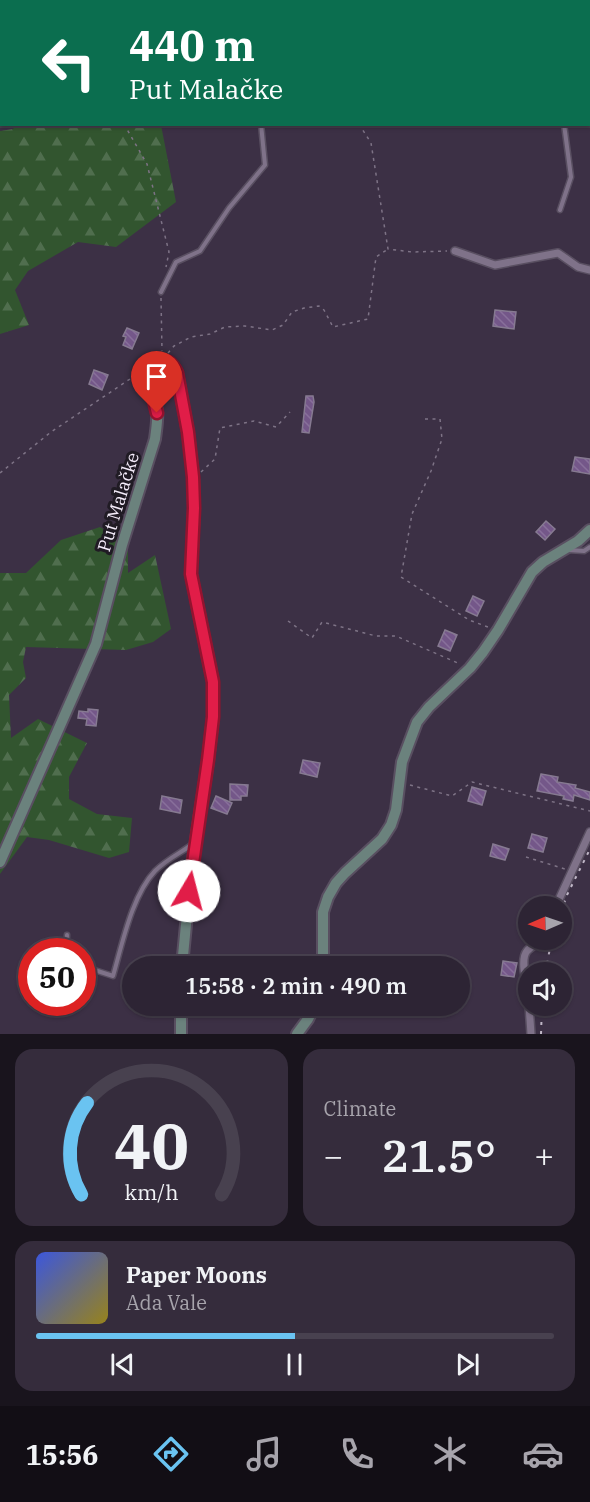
<!DOCTYPE html>
<html lang="en">
<head>
<meta charset="utf-8">
<style>
  body { margin:0; font-family:"IBM Plex Serif",serif; background:#352c3c; color:#f1f3f6; height:100vh; display:flex; flex-direction:column; font-size:22px; white-space:nowrap }
  * { box-sizing:border-box; margin:0 }
  p { font-size:20px; color:#a7a4ac }
  .icon { flex:none; width:33px; height:33px; fill:none; stroke:currentColor; stroke-width:2; stroke-linecap:round; stroke-linejoin:round }
  .map { position:relative; height:1034px; overflow:hidden }
  .details { display:flex; flex-direction:column; gap:15px; padding:15px; background:#19141d; flex:1 }
  .details>* { flex:none }
  .top-card { position:absolute; left:0px; top:0px; width:591px; height:126px; box-shadow:0 2px 4px #0004,0 0 0 2px #48414f; background:#0b6e4f; color:#fff; overflow:hidden }
  .needle { width:39px; rotate:268deg }
  .buttons { position:absolute; left:518px; top:896px; display:grid; gap:12px }
  .buttons a { display:grid; place-items:center; width:54px; height:54px; border-radius:50%; background:#2d2434; box-shadow:0 2px 4px #0004,0 0 0 2px #48414f; font-size:30px }
  .speed { position:absolute; left:18px; top:938px; display:flex; gap:12px; font-size:30px; font-weight:700; text-align:center }
  .speed>* { display:grid; place-content:center; width:78px; height:78px; border-radius:50%; background:#2d2434; box-shadow:0 2px 4px #0004,0 0 0 2px #48414f; line-height:1 }
  .speed .limit { border:9px solid #d22; background:#fff; color:#111 }
  .pin { position:absolute; display:grid; place-items:center; width:51px; height:51px; color:#fff; margin:-62px -26px; border-radius:50% 50% 50% 0; rotate:-45deg; box-shadow:0 0 6px #0007 }
  .pin .icon { rotate:45deg }
  .me { position:absolute; width:66px; margin:-33px; rotate:8deg; stroke-linejoin:round; filter:drop-shadow(0 0 4px #0008) }
  .turn { display:flex; align-items:center; gap:21px; height:126px; padding:0 30px; font-size:27px }
  .turn .icon { width:78px; height:78px; stroke-width:2.5 }
  .turn b { display:block; font-size:42px; line-height:51px }
  .big { font-size:45px; font-weight:600; line-height:1.1 }
  .details .card { flex:1; display:flex; flex-direction:column; justify-content:center; gap:9px; min-width:0; padding:0 21px; border-radius:18px; background:#352c3c }
  .details .dial { align-items:center; gap:0 }
  .dial svg { height:156px; overflow:visible; fill:none; stroke:#48414f; stroke-width:7; stroke-linecap:round; text-anchor:middle }
  .dial text { fill:#f1f3f6; stroke:none }
  .song { display:flex; align-items:center; gap:18px }
  .cover { width:72px; height:72px; border-radius:9px; background:linear-gradient(135deg,hsl(230 70% 55%),hsl(50 70% 35%)) }
  .played { height:6px; border-radius:3px; background:linear-gradient(90deg,#6ac3f1 50%,#48414f 50%) }
  .keys { display:flex; justify-content:space-around; direction:ltr }
  .heat { display:flex; justify-content:space-between; align-items:center; font-size:33px; direction:ltr }
  .details .tiles { flex:1; display:grid; gap:15px; grid-template-columns:1fr 1fr }
  .card:last-child { grid-column:span 2 }
  .trip { position:absolute; left:122px; top:956px; width:348px; height:60px; border-radius:30px; background:#2d2434; box-shadow:0 2px 4px #0004,0 0 0 2px #48414f; font-weight:600; line-height:60px; text-align:center }
  .tab-bar { display:flex; height:96px; justify-content:space-around; align-items:center; background:#120e15; color:#a7a4ac }
  .tab-bar .icon { width:42px; height:42px }
  .tab-bar .active { color:#6ac3f1 }
  .tab-bar b { font-size:27px; color:#f1f3f6 }
  .map>svg:first-child { display:block }
</style>
</head>
<body>
<div class="map">
<svg width="590" height="1034" viewBox="0 0 590 1034">
  <defs>
    <pattern id="forest-firs" width="22" height="20" patternUnits="userSpaceOnUse" patternTransform="scale(1.5)"><rect width="22" height="20" fill="#32552f"/><path d="M5 1l3.5 6h-7zM16 11l3.5 6h-7z" fill="#506e4e"/></pattern>
    <pattern id="building-back-hatch" width="6" height="6" patternUnits="userSpaceOnUse" patternTransform="scale(1.5)"><rect width="6" height="6" fill="#745789"/><path d="M-1 5l2 2M0 0l6 6M5-1l2 2" fill="none" stroke="#886f9b"/></pattern>
  </defs>
  <rect width="100%" height="100%" fill="#3c3045"/>
  <path fill="url(#forest-firs)" d="M16 125H161L176 202 116 247 78 242 28 271 15 290 29 325 0 334V131L13 129Z
    M100 527 128 545V573L155 555 171 629 153 642 126 650 26 647 23 662 26 678 9 695 11 738 38 719 87 743 69 777V799L97 814 132 818 129 852 109 858 49 840 27 837 0 874V573H26L61 540Z"/>
  <path fill="url(#building-back-hatch)" stroke="#867a91" stroke-width="1.5" d="M495 310 516 312 514 329 493 326Z
    M127 328 139 333 132 349 123 345 126 337 123 336Z
    M94 370 108 375 102 390 89 384Z
    M306 396H313L314 402 309 433 302 432Z
    M575 457 590 459V474L572 471Z
    M546 521 555 529 545 540 536 532Z
    M473 596 484 601 477 616 466 611Z
    M445 630 457 635 450 651 438 646Z
    M88 709 98 710 96 726 86 725 87 719 78 718 79 711 88 712Z
    M303 760 320 763 317 777 300 773Z
    M541 774 558 777 557 782 576 785 575 788 590 792V800L574 795 573 801 563 799 564 796 537 791Z
    M230 784 248 785 247 796H241V800H230Z
    M472 787 486 791 482 805 468 801Z
    M162 796 182 800 180 813 160 809Z
    M216 796 232 803 227 814 211 808Z
    M532 834 547 838 543 852 528 848Z
    M493 844 509 849 505 860 490 856Z
    M503 961 517 963 514 977 501 975Z"/>
  <g fill="none" stroke-linecap="round" stroke-linejoin="round">
    <defs>
      <path id="service" d="M560 210 571 177 564 124
        M161 292 176 262 200 251 229 208 265 165 261 124
        M568 550 584 551 590 547
        M66 951 67 935
        M82 966 113 976C122 945 132 895 155 871 166 860 180 853 193 844"/>
      <path id="minor" d="M455 251 495 265 558 253 578 267 590 270
        M556 906 590 832
        M528 991C526 981 520 959 527 951 531 946 539 943 544 939
        M529 1005 531 1034"/>
      <path id="secondary" d="M0 862 96 644 122 545 155 439C156 430 158 420 157 411 155 399 149 386 150 374 150 362 163 355 172 365 173 365 177 373 177 373L188 432 193 476 194 508 191 574 213 682V717L208 761 191 873 182 966
        M323 966V912L328 897 336 883 345 873 382 839 391 825 396 810 402 762 417 722 429 707 470 668 483 652 498 630 532 572 543 562 578 541 590 530
        M181 1034V1005
        M297 1034 308 1019 315 1005"/>
    </defs>
    <use href="#service" stroke="#594f61" stroke-width="7"/>
    <use href="#minor" stroke="#594f61" stroke-width="10"/>
    <use href="#secondary" stroke="#594f61" stroke-width="14"/>
    <path stroke="#7e7386" stroke-width="1.5" stroke-dasharray="3 4.5" stroke-linecap="butt" d="M86 0V2
      M284 2 285 0
      M124 124 147 164 169 252 166 267
      M359 124 371 143 388 249 412 252 447 251
      M161 298 162 351
      M168 353 174 346 191 337 210 334 225 327 245 326 272 330 283 325 292 312 304 308 319 306 324 310 333 327 368 319 376 257 388 249
      M425 419H440L442 439 431 471 412 514 401 577 469 620 488 627
      M201 472 215 459 220 428 254 421 276 427 290 412
      M0 473 51 432 139 373
      M288 621 312 638 322 622 376 636H396L460 664
      M410 785 452 796 472 782 590 811
      M526 857 565 869"/>
    <use href="#service" stroke="#7f7289" stroke-width="4"/>
    <use href="#minor" stroke="#7f7289" stroke-width="7"/>
    <use href="#secondary" stroke="#6b827d" stroke-width="10"/>
    <path stroke="#c0b7c7" stroke-width="2" stroke-dasharray="3 6" stroke-linecap="butt" d="M561 912 567 895 590 849
      M545 972 552 939
      M541 1034 542 1005"/>
  </g>
  <g fill="none" stroke-linecap="round" stroke-linejoin="round">
    <defs>
      <path id="route" d="M157 413C154 401 150 387 150 375 150 363 163 355 172 365 173 366 177 372 177 373L188 432 193 477 194 508 191 574 213 682V717L208 760 189 891"/>
    </defs>
    <use href="#route" stroke="#92132f" stroke-width="15"/>
    <use href="#route" stroke="#e11d48" stroke-width="10"/>
  </g>
  <g text-anchor="middle" dominant-baseline="central" stroke-width="6" stroke-linejoin="round" paint-order="stroke">
    <g font-size="18" fill="#f4ecfa" stroke="#201b24">
      <text transform="translate(118 502) rotate(-73)">Put Malačke</text>
    </g>
  </g>
</svg>
<div class="buttons">
<a><svg class="needle" viewBox="-14 -14 28 28"><path d="M0-13l5 13h-10z" fill="#e53935"/><path d="M0 13l5-13h-10z" fill="#a7a4ac"/></svg></a>
<a><svg class="icon" aria-label="sound" viewBox="0 0 24 24"><path d="M4 9h4l5-4v14l-5-4H4zM17 9q2 3 0 6"/></svg></a>
</div>
<div class="speed"><div class="limit">50</div></div>
<div class="pin" style="left:157px;top:413px;background:#d93025"><svg class="icon" aria-label="arrive" viewBox="0 0 24 24"><path d="M6 21V4h12l-3 4 3 4H6"/></svg></div>
<svg class="me" style="left:189px;top:891px" viewBox="-20 -20 40 40"><circle r="19" fill="#fff"/><path d="M0-13L10 11 0 6-10 11z" fill="#e11d48"/></svg>
<div class="trip">15:58 · 2 min · 490 m</div>
<div class="top-card">
<div class="turn"><svg class="icon" aria-label="left" viewBox="0 0 24 24"><path d="M17 20v-9H6M10 6l-5 5 5 5"/></svg><div><b>440 m</b>Put Malačke</div></div>
</div>
</div>
<section class="details">
<div class="tiles">
<div class="card dial"><svg viewBox="0 0 100 80">
<path d="M14 69A42 42 0 1 1 86 69"/>
<path d="M14 69A42 42 0 0 1 17 22" stroke="#6ac3f1"/>
<text x="50" y="56" font-size="32" font-weight="700">40</text>
<text x="50" y="72" font-size="11">km/h</text>
</svg></div>
<div class="card"><p>Climate</p>
<div class="heat"><a>−</a><b class="big">21.5°</b><a>+</a></div>
</div>
<div class="card">
<div class="song"><i class="cover"></i><div><b>Paper Moons</b><p>Ada Vale</p></div></div>
<div class="played"></div>
<div class="keys"><svg class="icon" aria-label="previous" viewBox="0 0 24 24"><path d="M18 5L8 12l10 7zM5 5v14"/></svg><svg class="icon" aria-label="pause" viewBox="0 0 24 24"><path d="M8 5v14M16 5v14"/></svg><svg class="icon" aria-label="next" viewBox="0 0 24 24"><path d="M6 5l10 7-10 7zM19 5v14"/></svg></div>
</div>
</div>
</section>
<nav class="tab-bar">
<b>15:56</b>
<svg class="icon active" aria-label="directions" viewBox="0 0 24 24"><path d="M12 3l9 9-9 9-9-9zM9 14v-3h6M13 9l2 2-2 2"/></svg>
<svg class="icon" aria-label="music" viewBox="0 0 24 24"><path d="M9 18V5l10-2v13"/><circle cx="6" cy="18" r="3"/><circle cx="16" cy="16" r="3"/></svg>
<svg class="icon" aria-label="phone" viewBox="0 0 24 24"><path d="M5 4h4l2 5-3 2q2 4 5 5l2-3 5 2v4C11 20 4 13 5 4z"/></svg>
<svg class="icon" aria-label="climate" viewBox="0 0 24 24"><path d="M12 3v18M4 7l16 10M4 17L20 7"/></svg>
<svg class="icon" aria-label="car" viewBox="0 0 24 24"><path d="M5 17H2v-5l4-1 3-4h7l3 4 3 1v5h-3M9 17h6M6 11h13"/><circle cx="7" cy="17" r="2"/><circle cx="17" cy="17" r="2"/></svg>
</nav>
</body>
</html>
